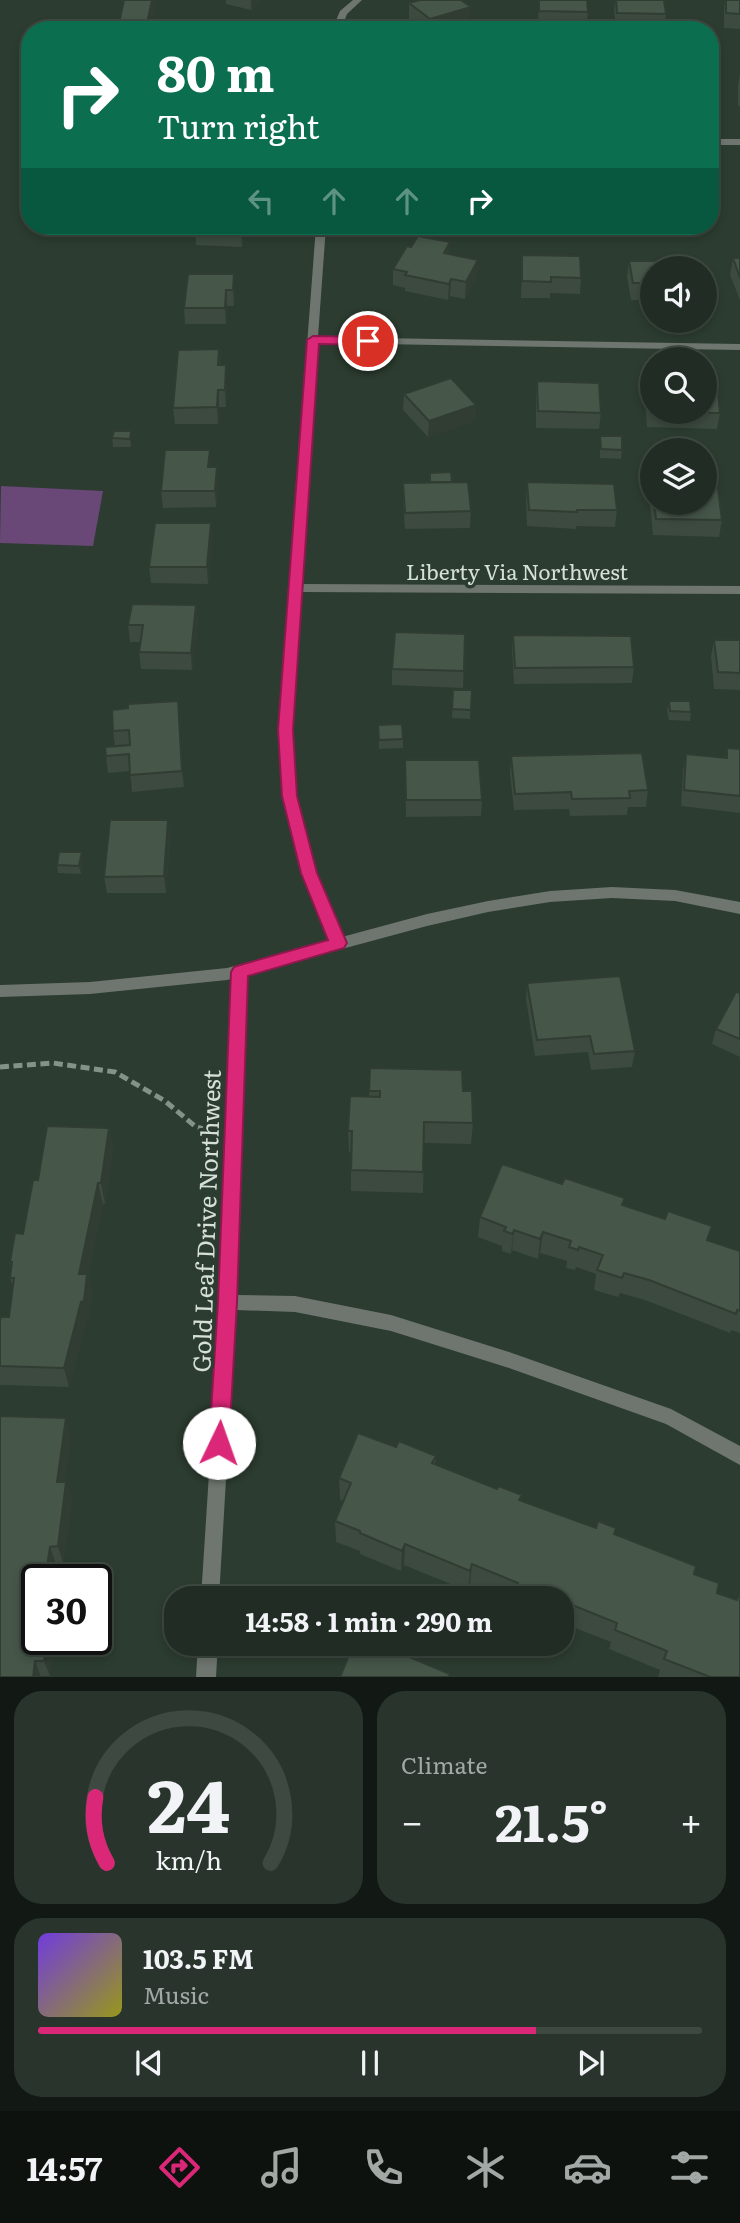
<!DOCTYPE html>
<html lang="en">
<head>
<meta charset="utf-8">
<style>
  body { margin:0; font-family:Literata,serif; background:#29352c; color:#f1f3f6; height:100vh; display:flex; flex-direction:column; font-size:26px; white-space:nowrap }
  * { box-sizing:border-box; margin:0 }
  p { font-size:23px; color:#a2a8a6 }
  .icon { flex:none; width:38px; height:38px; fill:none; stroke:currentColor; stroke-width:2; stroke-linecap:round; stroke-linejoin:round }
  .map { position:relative; height:1677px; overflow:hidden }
  .panel { display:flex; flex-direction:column; gap:14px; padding:14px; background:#121914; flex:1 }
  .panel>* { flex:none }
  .banner { position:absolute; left:21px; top:21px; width:698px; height:214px; border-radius:28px; box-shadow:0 4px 10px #0003,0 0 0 2px #3e4941; background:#0b6e4f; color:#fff; overflow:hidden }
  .tools { position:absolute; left:640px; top:256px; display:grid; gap:14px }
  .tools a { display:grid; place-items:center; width:77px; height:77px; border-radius:50%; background:#212d24; box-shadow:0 4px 10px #0003,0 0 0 2px #3e4941; font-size:35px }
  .speed { position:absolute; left:21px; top:1564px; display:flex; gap:14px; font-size:35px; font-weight:700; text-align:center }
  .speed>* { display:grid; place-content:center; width:91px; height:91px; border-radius:50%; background:#212d24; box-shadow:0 4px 10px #0003,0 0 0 2px #3e4941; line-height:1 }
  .speed .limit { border:4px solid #111; border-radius:10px; background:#fff; color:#111 }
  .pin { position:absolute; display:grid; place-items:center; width:60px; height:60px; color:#fff; margin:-30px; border:4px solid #fff; border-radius:50%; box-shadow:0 2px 7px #0007 }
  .me { position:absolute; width:77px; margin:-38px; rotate:3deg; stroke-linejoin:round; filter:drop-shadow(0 0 5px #0008) }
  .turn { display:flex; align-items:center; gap:24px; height:147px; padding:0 21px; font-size:32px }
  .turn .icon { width:91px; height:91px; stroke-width:2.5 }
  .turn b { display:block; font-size:49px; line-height:60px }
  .lanes { display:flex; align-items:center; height:66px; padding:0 21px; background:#0003; justify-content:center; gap:35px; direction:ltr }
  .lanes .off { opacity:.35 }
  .big { font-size:52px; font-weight:700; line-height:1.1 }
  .panel .widget { flex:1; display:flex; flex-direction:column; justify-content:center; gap:10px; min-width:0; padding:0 24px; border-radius:28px; background:#29352c }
  .panel .dial { align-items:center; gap:0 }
  .dial svg { height:182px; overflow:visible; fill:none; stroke:#3e4941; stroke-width:7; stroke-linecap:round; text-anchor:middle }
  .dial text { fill:#f1f3f6; stroke:none }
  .song { display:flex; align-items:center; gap:21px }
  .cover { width:84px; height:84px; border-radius:10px; background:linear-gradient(135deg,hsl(260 70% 55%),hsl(60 70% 35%)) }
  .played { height:7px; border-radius:4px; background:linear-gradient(90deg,#db2777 75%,#3e4941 75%) }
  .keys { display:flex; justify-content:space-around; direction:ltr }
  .heat { display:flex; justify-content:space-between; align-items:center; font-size:38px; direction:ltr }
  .panel .tiles { flex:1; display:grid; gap:14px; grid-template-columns:1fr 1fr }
  .widget:last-child { grid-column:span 2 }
  .trip { position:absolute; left:164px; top:1586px; width:410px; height:70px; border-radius:28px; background:#212d24; box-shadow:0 4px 10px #0003,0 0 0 2px #3e4941; font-weight:700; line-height:70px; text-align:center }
  .menu { display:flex; height:112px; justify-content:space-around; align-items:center; background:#0d120e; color:#a2a8a6 }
  .menu .icon { width:49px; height:49px }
  .menu .selected { color:#db2777 }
  .menu b { font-size:32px; color:#f1f3f6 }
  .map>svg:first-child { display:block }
</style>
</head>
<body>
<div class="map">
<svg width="740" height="1677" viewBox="0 0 740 1677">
  <rect width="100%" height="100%" fill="#2c3c30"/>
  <path fill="#694877" d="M1 486 103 491 93 546 0 543Z"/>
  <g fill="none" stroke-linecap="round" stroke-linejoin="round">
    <path stroke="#859288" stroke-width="5" stroke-dasharray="9 4.5" stroke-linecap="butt" d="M0 1067 53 1063 115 1072 165 1101 196 1127 209 1130"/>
    <path fill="#6e766f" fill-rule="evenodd" d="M353 0H362L347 14 341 30H332L340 11Z
      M710 139H740V145H710Z
      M316 226H326L318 337 740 344V350L318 343 302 584 740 586V594L301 592C297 659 285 729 296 796 304 847 326 896 345 943L343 947H333L331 943 302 873 282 796 278 730Z
      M240 966 245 968 247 972 237 1295 295 1296 391 1315 509 1352 671 1409 740 1446V1465L666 1424 509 1368 391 1331 295 1312 236 1310 219 1598H201L220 1302 233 972 235 968Z
      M198 1643H218L216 1677H196Z"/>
    <path fill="#6e766f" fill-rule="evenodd" d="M612 887 675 890 740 902V914L675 901 612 898 550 902 488 912 427 926 227 980 90 994 0 997V985L90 982 227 968 427 914 488 901 550 891Z"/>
  </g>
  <path fill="#3c4a3f" d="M124 0H156L150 30H118Z
    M226 0H262L251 10 226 4Z
    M539 0 588 12 586 28 538 26Z
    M615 0H664L666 14 664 29 616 28 614 10Z
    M725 0H740V29L724 28V11Z
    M409 3 470 22 445 30H423L409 19Z
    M740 72V106H738V86Z
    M247 226 242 247 196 245 195 229Z
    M602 226H618V230H602Z
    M449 254 478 260 477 276 465 299 450 296 448 300 405 291V288L393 285V269Z
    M522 255 581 278 580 294 550 293V298H521Z
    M733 258H740V300L730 275Z
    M629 261 653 268V300H631L627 277Z
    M188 274 235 290 234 306H227L226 324H185L184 308Z
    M219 349 220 365 227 382 226 407H219L218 424H175L173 408Z
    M537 381 601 413 599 429 536 428V398Z
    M647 382 720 413 717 429 647 427 645 398Z
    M404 394 476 405 475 421 428 437 403 410Z
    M114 431 132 440 131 447H113L112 438Z
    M600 436 622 450 621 459 600 458Z
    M211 467H217L218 484 216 507 163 508 161 491Z
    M430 473 452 482 471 511 470 528 405 529 403 500V483L429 482Z
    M650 473 653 474V502H705L722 520 719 537 653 535 650 505 652 491H650L649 482Z
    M527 482 617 510 615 527 576 526V529L527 526 526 499Z
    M211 523 212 540 208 584 151 583 149 567Z
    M196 605 198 622 192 670 141 669 139 652 141 642H130L128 625Z
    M465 634 463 688 392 685V669Z
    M513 635 634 667 632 683 514 684 512 651Z
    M714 640H740V690L714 689 711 656Z
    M453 690H472L470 719 452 718Z
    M178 701 184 787 132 792 130 771 108 773 106 756 115 746 113 731 128 708Z
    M669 701 691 712 690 721 669 720 667 710Z
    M378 725 403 739V748L379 749Z
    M727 748 740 749V813L681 806 683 771 686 754 725 758Z
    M511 756 648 790 646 807H628L627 815 570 816 569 809 514 810 510 773Z
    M405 760 482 800 481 816 406 817Z
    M168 820 170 836 166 893H107L104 877Z
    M83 861 81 874 58 873 57 865Z
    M527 983 635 1051 632 1067 591 1070 588 1052 535 1056 526 999Z
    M740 993V1057L712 1044 716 1029Z
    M370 1068 463 1091 473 1123 471 1144 424 1143 423 1193 351 1191V1152H349L348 1131 369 1097Z
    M109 1128 113 1149 105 1204H103L88 1276 92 1294 88 1321H86L69 1387 0 1385V1320L9 1317 13 1288 10 1278 11 1267 10 1262 23 1234Z
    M562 1184 625 1198 623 1205 708 1240 740 1251V1333L731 1330 730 1333 645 1300 620 1293 618 1297 594 1290 596 1274 576 1267 575 1270 566 1268 567 1261 540 1253 538 1259 512 1250 511 1254 502 1251V1246L478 1237 480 1217Z
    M71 1436 65 1482H66L72 1500 63 1563 56 1564 53 1580H37L50 1676 0 1677Z
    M396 1447 436 1456 435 1465 497 1489 522 1495 521 1501 615 1534 694 1574 717 1593 736 1600 739 1594 740 1677H658L660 1670 609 1649 611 1642 565 1624 563 1630 562 1629V1598H502L470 1585 468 1591 404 1565 401 1571 360 1554V1551L336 1542 335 1521 344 1501 340 1500 339 1478Z"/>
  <path fill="#313c33" d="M152 0H156V3L150 30H146Z
    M251 0H262L251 10Z
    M471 7 470 22 445 30H429L430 19Z
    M242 226H247L242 247 241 231Z
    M450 242 449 259 444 253Z
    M478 260 477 276 465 299 466 282Z
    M234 274 235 290 234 306 233 290Z
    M451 279 450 296 448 300 449 284Z
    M226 290 227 306 226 324 225 308Z
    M226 365 227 382 226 407 225 390Z
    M218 390 219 407 218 424 217 407Z
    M476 405 475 421 428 437 429 421Z
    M131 431 132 440 131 447 130 439Z
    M210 450 211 466 210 484 208 467Z
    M217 467 218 484 216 507 215 491Z
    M211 523 212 540 208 584 207 567Z
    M196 605 198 622 192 670 191 653Z
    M178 701 180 717 184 787 182 771Z
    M168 820 170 836 166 893 164 876Z
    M82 852 83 861 81 874 79 866Z
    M109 1128 113 1149 105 1204 101 1183Z
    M98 1183 103 1204 88 1276 92 1294 88 1321H86L69 1387 64 1368 79 1274Z
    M514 1230 512 1250 511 1254 513 1234Z
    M543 1232 540 1253 538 1259 540 1239Z
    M66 1418 71 1436 63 1500 57 1482Z
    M66 1482 72 1500 63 1563 58 1546Z
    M405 1544 404 1565 401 1571 402 1551Z
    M50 1547 56 1564 53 1580H45Z
    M472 1564 470 1585 468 1591 470 1571Z
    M47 1640H55L50 1676 44 1661Z
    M35 1661 41 1677H33Z"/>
  <path fill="#465649" stroke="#313c33" stroke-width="2" d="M124 0H152L146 28H118Z
    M420 0H461L471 7 430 19 409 3Z
    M539 0H587L588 12 539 11Z
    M616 0H664L666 14 617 13Z
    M726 0H740V14L726 13Z
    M196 226H242L241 231 195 229Z
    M418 236 450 242 444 253 478 260 466 282 451 279 449 284 405 275 407 272 393 269 407 246 411 247Z
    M522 255 580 256 581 278 551 277V282L522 281Z
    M733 258H740V278Z
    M629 261H685L687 268H653V283H633Z
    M188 274H234L233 290H226L225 308H184Z
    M219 349 218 365H226L225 390H218L217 407 173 408 178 350Z
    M451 378 476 405 429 421 404 394Z
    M537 381 599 383 601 413 538 411Z
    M647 382H653V411H649Z
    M705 382 717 383 720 413 668 411H705Z
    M114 431H131L130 439 112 438Z
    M600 436H622V450L601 449Z
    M165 450H210L208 467H217L215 491H161Z
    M451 472 452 482H430V473Z
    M650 473 653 474V482H651Z
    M468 482 471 511 405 513 403 483Z
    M527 482 614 484 617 510H577V512L529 510Z
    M705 489H718L722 520 656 519 654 502H705Z
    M155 523H211L207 567H149Z
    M132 604 196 605 191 653 139 652 143 625H128Z
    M395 632 465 634 464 671 392 669Z
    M513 635 631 636 634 667 515 668Z
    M714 640H740V673L718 672Z
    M453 690H472L471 710 452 709Z
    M178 701 182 771 130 775 129 754 106 756 105 747 130 745 129 730 113 731 112 710 128 708V704Z
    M669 701H690L691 712 670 711Z
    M402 724 403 739 379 740 378 725Z
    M727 748 740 749V796L684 790 686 754 727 758Z
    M642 753 648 790 629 791 630 798 572 799 571 792 515 794 511 756Z
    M405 760H479L482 800H406Z
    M110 820H168L164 876 104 877Z
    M59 852H82L79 866 57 865Z
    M620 976 635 1051 594 1054 590 1036 537 1040 527 983Z
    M736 992 740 993V1039L716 1029Z
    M370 1068 462 1070 463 1091H472L473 1123 424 1122 423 1172 351 1170 352 1131H348L350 1096 380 1097V1091H369Z
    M47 1126 109 1128 101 1183H98L79 1274H87L84 1301 81 1302 64 1368 0 1366V1320L1 1317H9L14 1278H10L12 1262H10L15 1233 23 1234 33 1180H38Z
    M502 1164 562 1184 565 1178 625 1198 622 1205 665 1219 668 1211 712 1226 707 1240 740 1251V1311L737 1310 736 1314 649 1280 624 1273 622 1278 597 1270 603 1255 579 1247 578 1250 569 1247 571 1241 543 1232 540 1239 514 1230 513 1234 504 1231 506 1227 480 1217Z
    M0 1416 66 1418 57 1482H66L58 1546 50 1547 45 1580H37V1640H47L44 1661H35L33 1677H0Z
    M358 1433 396 1447 399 1441 436 1456 432 1463 497 1489 498 1486 522 1495 519 1500 596 1528 598 1521 616 1528 614 1534 696 1566 694 1574 719 1583 717 1593 737 1600 739 1594 740 1595V1677H710L664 1659 667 1651 615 1630 617 1623 570 1604 568 1610 562 1608V1598H536L516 1590 518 1583 472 1564 470 1571 405 1544 402 1551 360 1533V1531L335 1521 351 1483 339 1478Z
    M354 1643H376L450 1674 448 1677H340Z"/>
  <path fill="#db2777" stroke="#8e194d" stroke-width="2" d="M313 336 368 337 374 341 368 345 319 344 293 730 297 796 317 873 347 943 344 948 248 976 237 1302 229 1443 226 1450 219 1453 212 1450 209 1443 218 1302 231 972 234 967 240 965 328 940 301 873 282 796 278 730 307 340Z"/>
  <g text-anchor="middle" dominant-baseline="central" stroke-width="7" stroke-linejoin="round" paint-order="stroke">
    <g font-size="21" fill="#d6e0d8" stroke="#2c3c30">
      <text x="517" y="570">Liberty Via Northwest</text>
    </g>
    <g font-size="24" fill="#d6e0d8" stroke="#2c3c30">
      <text transform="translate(205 1221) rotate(-88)">Gold Leaf Drive Northwest</text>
    </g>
  </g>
</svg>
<div class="tools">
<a><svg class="icon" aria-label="sound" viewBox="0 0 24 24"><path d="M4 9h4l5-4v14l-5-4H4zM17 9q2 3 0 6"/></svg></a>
<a><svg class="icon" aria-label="search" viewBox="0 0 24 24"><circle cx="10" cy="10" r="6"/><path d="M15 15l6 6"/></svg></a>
<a><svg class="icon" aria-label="layers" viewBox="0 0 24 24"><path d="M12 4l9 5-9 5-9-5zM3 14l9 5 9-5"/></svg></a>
</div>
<div class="speed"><div class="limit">30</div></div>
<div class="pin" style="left:368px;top:341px;background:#d93025"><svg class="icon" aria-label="arrive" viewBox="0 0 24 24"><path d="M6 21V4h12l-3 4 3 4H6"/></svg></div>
<svg class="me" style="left:219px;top:1443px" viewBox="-20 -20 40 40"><circle r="19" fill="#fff"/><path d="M0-13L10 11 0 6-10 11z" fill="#db2777"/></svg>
<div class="trip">14:58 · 1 min · 290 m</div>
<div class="banner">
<div class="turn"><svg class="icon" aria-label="right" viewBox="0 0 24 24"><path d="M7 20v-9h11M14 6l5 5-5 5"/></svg><div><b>80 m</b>Turn right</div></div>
<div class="lanes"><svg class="icon off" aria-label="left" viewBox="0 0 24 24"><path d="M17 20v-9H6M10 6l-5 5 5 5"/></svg><svg class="icon off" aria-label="ahead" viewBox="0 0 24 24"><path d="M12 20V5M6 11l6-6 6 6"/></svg><svg class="icon off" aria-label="ahead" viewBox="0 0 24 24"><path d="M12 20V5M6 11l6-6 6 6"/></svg><svg class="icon" aria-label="right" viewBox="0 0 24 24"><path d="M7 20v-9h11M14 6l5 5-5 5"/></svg></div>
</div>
</div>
<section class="panel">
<div class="tiles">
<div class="widget dial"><svg viewBox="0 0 100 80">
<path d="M14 69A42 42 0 1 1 86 69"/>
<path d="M14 69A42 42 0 0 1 9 40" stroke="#db2777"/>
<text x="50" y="56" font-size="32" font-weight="700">24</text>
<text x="50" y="72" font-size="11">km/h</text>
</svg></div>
<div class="widget"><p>Climate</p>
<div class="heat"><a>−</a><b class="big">21.5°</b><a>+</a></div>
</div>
<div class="widget">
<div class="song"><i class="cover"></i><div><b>103.5 FM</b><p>Music</p></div></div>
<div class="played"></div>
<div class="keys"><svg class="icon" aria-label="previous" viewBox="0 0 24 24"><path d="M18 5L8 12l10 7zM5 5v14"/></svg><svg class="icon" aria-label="pause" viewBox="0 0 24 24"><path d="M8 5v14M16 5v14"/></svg><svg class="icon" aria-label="next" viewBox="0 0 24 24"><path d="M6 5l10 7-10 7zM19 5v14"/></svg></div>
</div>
</div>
</section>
<nav class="menu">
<b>14:57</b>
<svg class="icon selected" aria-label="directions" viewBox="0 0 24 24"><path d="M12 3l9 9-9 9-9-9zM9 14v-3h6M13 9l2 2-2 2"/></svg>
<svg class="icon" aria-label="music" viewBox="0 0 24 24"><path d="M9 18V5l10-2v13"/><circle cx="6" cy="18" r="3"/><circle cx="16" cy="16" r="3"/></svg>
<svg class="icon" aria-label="phone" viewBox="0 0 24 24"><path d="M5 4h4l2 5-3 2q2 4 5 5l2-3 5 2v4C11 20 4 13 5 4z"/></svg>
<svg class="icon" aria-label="climate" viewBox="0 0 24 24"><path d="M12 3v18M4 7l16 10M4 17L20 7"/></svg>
<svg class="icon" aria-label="car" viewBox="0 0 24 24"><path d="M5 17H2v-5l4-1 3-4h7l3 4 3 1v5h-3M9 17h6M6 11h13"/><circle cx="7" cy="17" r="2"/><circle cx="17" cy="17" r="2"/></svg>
<svg class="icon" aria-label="filters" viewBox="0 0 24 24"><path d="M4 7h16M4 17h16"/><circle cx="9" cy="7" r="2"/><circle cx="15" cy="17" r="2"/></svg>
</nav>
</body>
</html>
